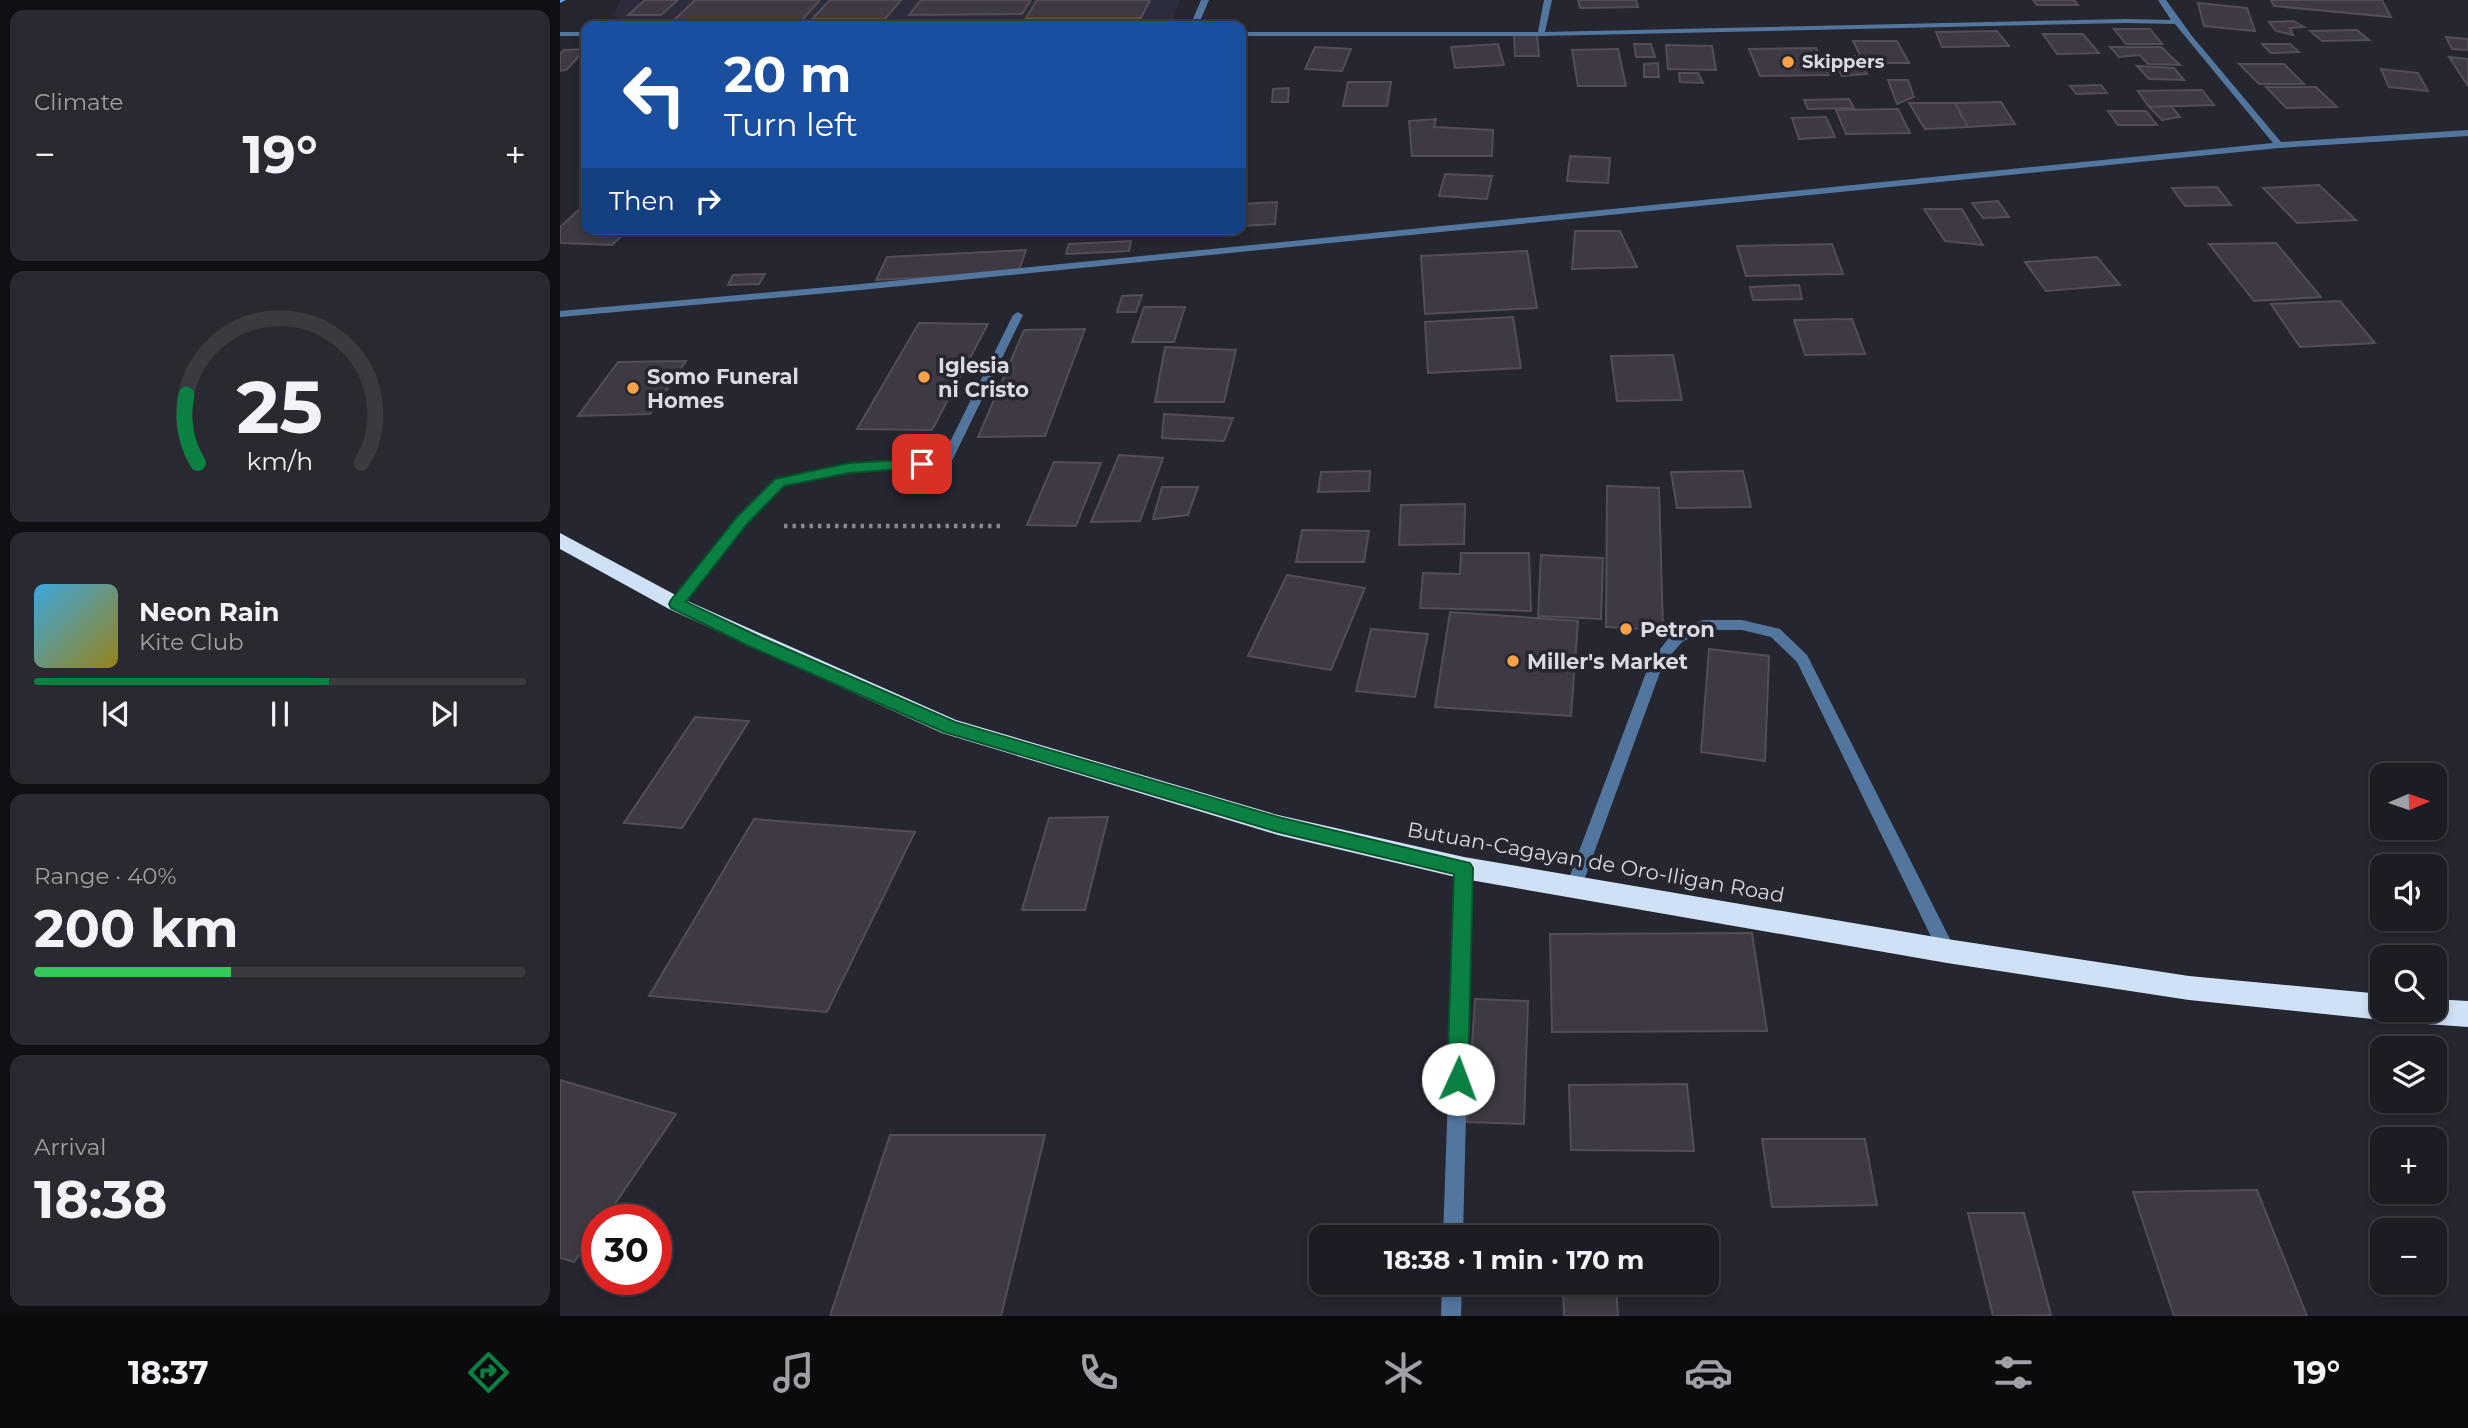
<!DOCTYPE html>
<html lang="en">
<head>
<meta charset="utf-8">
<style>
  body { margin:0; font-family:Montserrat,sans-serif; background:#292931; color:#f1f3f6; height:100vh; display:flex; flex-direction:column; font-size:26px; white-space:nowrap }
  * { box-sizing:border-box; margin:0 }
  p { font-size:23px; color:#a0a1a6 }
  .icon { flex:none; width:38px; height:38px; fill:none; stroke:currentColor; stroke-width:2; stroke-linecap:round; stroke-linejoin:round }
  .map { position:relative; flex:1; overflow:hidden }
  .details { display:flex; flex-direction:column; gap:10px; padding:10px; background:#0f0f14; width:560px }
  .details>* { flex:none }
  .banner { position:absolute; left:21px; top:21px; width:665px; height:214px; border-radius:14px; box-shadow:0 4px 10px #0003,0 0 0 2px #3a3a41; background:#1a4fa0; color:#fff; overflow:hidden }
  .needle { width:46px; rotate:88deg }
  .controls { position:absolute; left:1810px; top:763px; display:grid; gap:14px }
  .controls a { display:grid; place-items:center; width:77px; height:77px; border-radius:14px; background:#1c1c24; box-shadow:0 4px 10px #0003,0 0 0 2px #3a3a41; font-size:35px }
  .speed { position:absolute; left:21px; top:1204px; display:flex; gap:14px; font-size:35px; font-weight:700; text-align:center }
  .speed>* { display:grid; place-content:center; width:91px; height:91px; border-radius:50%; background:#1c1c24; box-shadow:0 4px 10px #0003,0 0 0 2px #3a3a41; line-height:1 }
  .speed .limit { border:10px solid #d22; background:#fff; color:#111 }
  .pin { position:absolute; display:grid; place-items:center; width:60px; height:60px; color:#fff; margin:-30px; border-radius:14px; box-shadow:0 4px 10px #0006 }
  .me { position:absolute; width:77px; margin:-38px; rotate:2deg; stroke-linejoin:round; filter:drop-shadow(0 0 5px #0008) }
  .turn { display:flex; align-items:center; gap:24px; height:147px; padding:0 28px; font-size:32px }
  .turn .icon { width:91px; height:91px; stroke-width:2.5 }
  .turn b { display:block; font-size:49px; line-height:60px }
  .then { display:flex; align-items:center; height:66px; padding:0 28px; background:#0003; gap:14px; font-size:26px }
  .big { font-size:52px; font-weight:700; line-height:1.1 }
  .details .tile { flex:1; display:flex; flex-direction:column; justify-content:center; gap:10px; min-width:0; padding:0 24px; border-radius:14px; background:#292931 }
  .details .dial { align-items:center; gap:0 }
  .dial svg { height:182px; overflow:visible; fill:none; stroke:#3a3a41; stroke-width:7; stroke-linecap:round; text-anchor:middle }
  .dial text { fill:#f1f3f6; stroke:none }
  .song { display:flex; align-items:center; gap:21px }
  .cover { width:84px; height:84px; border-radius:10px; background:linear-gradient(135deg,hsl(200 70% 55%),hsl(50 70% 35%)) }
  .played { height:7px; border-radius:4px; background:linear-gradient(90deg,#0b8043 60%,#3a3a41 60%) }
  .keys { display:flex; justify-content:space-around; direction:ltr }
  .heat { display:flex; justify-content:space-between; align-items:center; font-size:38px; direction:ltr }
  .charge { height:10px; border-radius:5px; background:linear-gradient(90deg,#34c759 40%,#3a3a41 0) }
  .trip { position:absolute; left:749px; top:1225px; width:410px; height:70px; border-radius:14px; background:#1c1c24; box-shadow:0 4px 10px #0003,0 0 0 2px #3a3a41; font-weight:700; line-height:70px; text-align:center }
  .dock { display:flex; height:112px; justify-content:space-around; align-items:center; background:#0b0b0e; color:#a0a1a6 }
  .dock .icon { width:49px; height:49px }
  .dock .on { color:#0b8043 }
  .dock b { font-size:32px; color:#f1f3f6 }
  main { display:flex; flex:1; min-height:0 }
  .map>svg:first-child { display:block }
</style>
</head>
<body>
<main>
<section class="details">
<div class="tile"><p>Climate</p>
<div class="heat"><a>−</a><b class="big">19°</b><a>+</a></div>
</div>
<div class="tile dial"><svg viewBox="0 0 100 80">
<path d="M14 69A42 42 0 1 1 86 69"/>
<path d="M14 69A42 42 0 0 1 9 39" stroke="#0b8043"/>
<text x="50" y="56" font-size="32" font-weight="700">25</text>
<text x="50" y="72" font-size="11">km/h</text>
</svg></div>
<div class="tile">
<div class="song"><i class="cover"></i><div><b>Neon Rain</b><p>Kite Club</p></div></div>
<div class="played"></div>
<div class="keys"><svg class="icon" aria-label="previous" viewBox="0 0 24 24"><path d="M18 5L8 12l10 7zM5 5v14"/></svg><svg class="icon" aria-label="pause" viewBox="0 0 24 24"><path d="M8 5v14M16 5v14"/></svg><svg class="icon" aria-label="next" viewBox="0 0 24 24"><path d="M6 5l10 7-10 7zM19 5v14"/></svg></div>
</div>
<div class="tile"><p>Range · 40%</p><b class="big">200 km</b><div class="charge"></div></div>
<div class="tile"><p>Arrival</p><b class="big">18:38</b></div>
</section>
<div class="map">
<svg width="1908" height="1316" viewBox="0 0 1908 1316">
  <rect width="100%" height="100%" fill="#252630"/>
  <path fill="#2b2c3c" d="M61 0H621L610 25 83 24 52 16Z"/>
  <path fill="#3e3943" stroke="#534d58" stroke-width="2" d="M85 0H118L101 15H68Z
    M135 0H260L242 20 113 21Z
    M270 0H341L325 19H252Z
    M361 0H471L462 14 349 15Z
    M477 0H590L581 18H466Z
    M1018 0H1076L1078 7 1020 8Z
    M1473 0H1514L1518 5H1477Z
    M1711 0H1822L1831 17 1714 6Z
    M1638 3 1687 8 1695 31 1644 26Z
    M1734 21 1744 27 1730 28 1733 35 1716 31 1709 22Z
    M1554 29H1590L1602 44H1566Z
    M1797 30 1809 40 1762 41 1750 31Z
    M1437 31 1449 46 1382 47 1376 32Z
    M1483 34H1523L1539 53 1497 54Z
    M954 35H977L979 56H955Z
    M1886 37 1908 39V50L1892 49Z
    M1293 41H1337L1349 63H1304Z
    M938 44 944 65 895 68 891 47Z
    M1074 44H1091L1095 57H1076Z
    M1702 44H1730L1739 52 1711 53Z
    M1106 45 1152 46 1156 70 1108 69Z
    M755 47 791 49 782 71 745 69Z
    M1550 47H1601L1620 65 1588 64 1580 55 1559 57Z
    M1256 48 1269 75 1200 76 1189 49Z
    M26 49 6 70 0 71V54L4 50Z
    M1058 49 1066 86H1018L1012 50Z
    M1271 56H1295L1307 74 1282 76Z
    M1889 57 1908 59V86Z
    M1098 63 1099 77H1084V64Z
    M1679 64H1724L1744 84H1699Z
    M1577 66 1614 68 1624 80 1589 79Z
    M1821 69 1858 73 1868 91 1829 87Z
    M1119 73H1138L1143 83 1120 82Z
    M1328 80H1348L1354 97 1337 104Z
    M788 82H831L827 106H783Z
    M1541 85 1547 93 1516 94 1510 86Z
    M1706 87H1756L1777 107 1726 108Z
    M729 88 728 102H712L713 89Z
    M1642 90 1654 105 1589 107 1578 91Z
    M1289 99 1294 108 1248 109 1244 100Z
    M1441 102 1455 124 1408 127 1395 103Z
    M1349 103H1395L1408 127 1365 129Z
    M1611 106 1620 117 1602 120 1589 107Z
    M1338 109 1350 133 1286 134 1276 110Z
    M1548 111H1586L1597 125H1558Z
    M1266 117 1275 137 1239 139 1232 118Z
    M876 119 874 127 933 130 932 156H852L849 121Z
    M1010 156 1050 158 1048 183 1007 181Z
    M885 174 932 176 927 199 879 196Z
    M1759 185 1796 220 1737 223 1703 188Z
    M1657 187 1671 205 1625 206 1612 188Z
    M1438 201 1449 217 1423 218 1412 203Z
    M717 202 715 224 681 226V204Z
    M26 203V229H69L52 245 0 243V227Z
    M1364 209H1402L1423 245 1385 241Z
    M1015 231H1060L1077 267 1012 269Z
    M571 241 569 251 506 254 509 244Z
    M1716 243 1761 297 1694 301 1649 244Z
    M1272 244 1283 274 1186 276 1177 246Z
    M466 250 458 273 316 280 327 257Z
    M967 251 977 308 865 314 861 256Z
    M1537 257 1560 285 1486 291 1465 262Z
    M205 274 199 284 168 285 173 275Z
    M1239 285 1242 299 1193 300 1190 287Z
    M582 295 576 312H557L562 296Z
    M1780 301 1815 343 1740 347 1711 304Z
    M584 307H625L614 342H572Z
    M953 317 961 368 868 373 865 322Z
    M1292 319 1305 354 1245 355 1234 320Z
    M359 323 428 324 372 430 297 429Z
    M525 329 485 436 418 437 464 330Z
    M605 347 676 350 664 402H595Z
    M1113 355 1122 400 1057 401 1051 356Z
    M126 361 90 414 18 416 58 362Z
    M604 414 673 418 664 441 602 438Z
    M559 455 603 458 580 521 531 522Z
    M494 462 541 463 516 526 467 525Z
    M810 471 809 491 758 492 761 472Z
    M1183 471 1191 507 1117 508 1111 472Z
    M1047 486 1099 488 1103 630 1046 627Z
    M602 487H638L628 515 593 519Z
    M905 504 904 544 839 545 841 505Z
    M742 530 809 531 804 562H736Z
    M901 553H969L971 611 860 608 863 573 900 574Z
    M981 555 1043 558 1041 619 978 616Z
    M727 575 805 588 771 670 688 656Z
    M890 612 1018 621 1011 716 875 707Z
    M811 629 868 634 855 697 796 691Z
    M1149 649 1209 656 1205 761 1141 752Z
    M135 717 189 721 122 828 64 823Z
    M548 817 525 910H462L489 818Z
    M194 819 355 832 267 1012 89 996Z
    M1192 933 1207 1031 992 1032 990 934Z
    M915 999 968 1001 964 1124 907 1122Z
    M0 1080 116 1114 44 1220H37V1230L14 1262 0 1258Z
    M1127 1084 1134 1151 1011 1150 1009 1085Z
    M330 1135H485L441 1316H270Z
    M1202 1139H1305L1317 1205 1212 1207Z
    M1697 1190 1747 1316H1614L1573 1192Z
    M1408 1213H1464L1491 1315 1433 1316Z
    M1056 1286 1058 1316H1004L1003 1287Z"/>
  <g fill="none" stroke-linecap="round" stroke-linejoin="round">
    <path stroke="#86878f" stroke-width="4.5" stroke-dasharray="3.5 5" stroke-linecap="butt" d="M224 526H444"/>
    <path fill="#52769e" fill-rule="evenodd" d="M458 312 463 315 390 465 289 472 224 485 186 524 121 608H111L109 604 111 600 178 518 216 479 289 464 382 458 453 315Z
      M1143 620H1182L1220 629 1247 655 1393 945 1395 951 1393 957 1387 959 1381 957 1237 662 1211 637 1182 630H1145L1122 642 1103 664 1022 886 1020 891 1014 893 1008 891 1006 886 1090 662 1112 634Z"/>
    <path fill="#52769e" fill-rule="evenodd" d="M641 0H649L638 26H630Z
      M984 0H992L985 32 1565 19 1611 20 1598 0H1606L1632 36 1721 142 1908 130V136L1719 148 301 290 0 317V311L301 284 1713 143 1615 24 1565 23 981 36H681V32H978Z
      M0 32H26V36H0Z
      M904 861 910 863 912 868 903 1237H883L896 868 898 863Z
      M882 1283H902L901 1316H881Z"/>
    <path fill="#68a3e2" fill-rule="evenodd" d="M0 0H6L0 3Z"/>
    <path fill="#d0e1f5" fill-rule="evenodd" d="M0 533 123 599 396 720 718 815 904 857 1387 939 1629 976 1822 994V1010H1834L1831 1016 1822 1020 1629 1000 1387 963 904 879 718 835 382 733 109 609 0 549Z
      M1874 999 1908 1001V1027L1853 1023 1844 1019 1840 1010H1874Z"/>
  </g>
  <path fill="#0b8043" stroke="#07532c" stroke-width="2" d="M362 459 369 464 367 467 289 473 224 486 187 524 126 602 200 637 395 722 718 817 910 863 913 868 908 1079 905 1087 898 1090 890 1087 887 1079 894 874 718 832 384 732 189 646 111 608 109 604 111 600 177 517 215 479 289 463Z"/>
  <g fill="#f6a247" stroke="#252630" stroke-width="2.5">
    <circle cx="1228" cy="62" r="7"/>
    <circle cx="364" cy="377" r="7"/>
    <circle cx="73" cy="388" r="7"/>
    <circle cx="1066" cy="629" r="7"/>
    <circle cx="953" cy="661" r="7"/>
  </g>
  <g text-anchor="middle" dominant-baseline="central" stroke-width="7" stroke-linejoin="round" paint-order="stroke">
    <g font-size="18" font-weight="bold" fill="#d9dae1" stroke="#252630" text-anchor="start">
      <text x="1242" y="62">Skippers</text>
    </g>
    <g font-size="21" font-weight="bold" fill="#d9dae1" stroke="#252630" text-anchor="start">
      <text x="378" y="365">Iglesia<tspan x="378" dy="24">ni Cristo</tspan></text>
      <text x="87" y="376">Somo Funeral<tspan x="87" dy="24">Homes</tspan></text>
      <text x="1080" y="629">Petron</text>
      <text x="967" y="661">Miller's Market</text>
    </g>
    <g font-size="21" fill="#d9dae1" stroke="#252630">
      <text transform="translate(1036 862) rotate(10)">Butuan-Cagayan de Oro-Iligan Road</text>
    </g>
  </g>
</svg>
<div class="controls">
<a><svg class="needle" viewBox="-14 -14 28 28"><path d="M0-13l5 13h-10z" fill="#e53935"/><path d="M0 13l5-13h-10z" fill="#a0a1a6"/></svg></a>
<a><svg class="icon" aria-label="sound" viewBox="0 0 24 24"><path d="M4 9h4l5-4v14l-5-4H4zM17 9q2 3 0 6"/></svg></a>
<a><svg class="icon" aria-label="search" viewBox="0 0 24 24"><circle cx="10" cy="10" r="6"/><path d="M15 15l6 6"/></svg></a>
<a><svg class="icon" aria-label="layers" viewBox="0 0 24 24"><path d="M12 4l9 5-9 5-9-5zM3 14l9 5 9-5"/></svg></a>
<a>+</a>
<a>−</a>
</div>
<div class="speed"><div class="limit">30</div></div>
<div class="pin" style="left:362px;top:464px;background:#d93025"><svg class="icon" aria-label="arrive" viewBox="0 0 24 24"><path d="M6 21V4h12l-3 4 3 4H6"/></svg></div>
<svg class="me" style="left:898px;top:1079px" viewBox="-20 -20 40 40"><circle r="19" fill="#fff"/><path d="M0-13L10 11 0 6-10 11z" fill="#0b8043"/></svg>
<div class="trip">18:38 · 1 min · 170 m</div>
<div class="banner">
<div class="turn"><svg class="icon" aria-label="left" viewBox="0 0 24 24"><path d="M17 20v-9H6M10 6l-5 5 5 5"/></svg><div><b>20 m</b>Turn left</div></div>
<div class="then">Then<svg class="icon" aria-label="right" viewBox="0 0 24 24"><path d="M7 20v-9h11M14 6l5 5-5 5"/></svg></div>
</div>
</div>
</main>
<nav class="dock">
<b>18:37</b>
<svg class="icon on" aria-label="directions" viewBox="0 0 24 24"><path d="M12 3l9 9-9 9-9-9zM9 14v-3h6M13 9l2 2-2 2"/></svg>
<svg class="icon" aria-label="music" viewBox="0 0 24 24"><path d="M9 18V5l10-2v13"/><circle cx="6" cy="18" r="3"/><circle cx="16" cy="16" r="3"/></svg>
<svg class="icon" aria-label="phone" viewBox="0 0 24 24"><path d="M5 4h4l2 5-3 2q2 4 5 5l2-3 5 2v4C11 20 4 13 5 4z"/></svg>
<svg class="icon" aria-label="climate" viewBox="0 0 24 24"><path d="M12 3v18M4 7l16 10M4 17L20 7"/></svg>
<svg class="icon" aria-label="car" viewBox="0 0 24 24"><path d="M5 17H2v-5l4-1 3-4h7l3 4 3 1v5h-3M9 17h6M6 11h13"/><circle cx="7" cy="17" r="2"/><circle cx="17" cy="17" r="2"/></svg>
<svg class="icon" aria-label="filters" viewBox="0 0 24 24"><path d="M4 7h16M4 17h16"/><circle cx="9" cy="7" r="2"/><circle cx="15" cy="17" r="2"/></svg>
<b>19°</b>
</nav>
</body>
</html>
